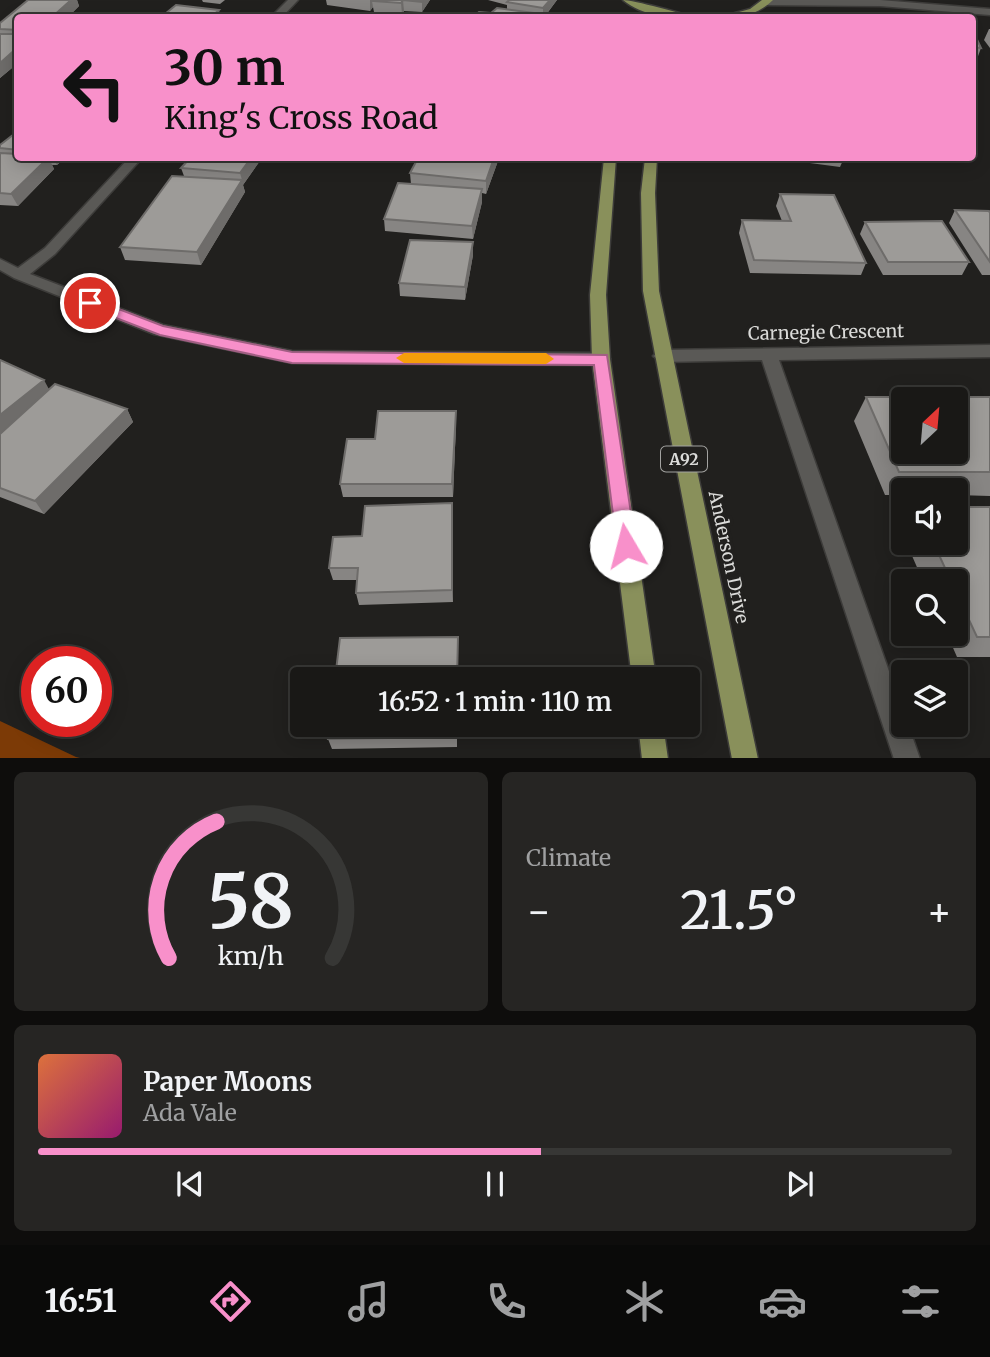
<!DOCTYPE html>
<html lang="en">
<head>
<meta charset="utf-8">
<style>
  body { margin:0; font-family:Merriweather,serif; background:#262523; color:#f1f3f6; height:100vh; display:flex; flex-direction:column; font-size:26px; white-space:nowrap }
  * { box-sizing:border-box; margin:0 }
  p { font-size:23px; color:#9fa0a1 }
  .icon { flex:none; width:38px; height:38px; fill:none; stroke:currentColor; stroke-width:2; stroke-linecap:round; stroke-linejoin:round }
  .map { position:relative; height:758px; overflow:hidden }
  .panel { display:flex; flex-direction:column; gap:14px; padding:14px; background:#0e0d0c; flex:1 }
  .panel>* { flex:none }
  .top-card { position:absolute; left:14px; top:14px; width:962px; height:147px; border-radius:7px; box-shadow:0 4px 18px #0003,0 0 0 2px #373735; background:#f890ca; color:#111; overflow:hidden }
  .needle { width:46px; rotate:26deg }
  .tools { position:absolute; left:891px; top:387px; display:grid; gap:14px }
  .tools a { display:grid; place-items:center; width:77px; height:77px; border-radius:7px; background:#191816; box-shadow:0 4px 18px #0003,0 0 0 2px #373735; font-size:35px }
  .speed { position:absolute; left:21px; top:646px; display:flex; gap:14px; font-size:35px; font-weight:700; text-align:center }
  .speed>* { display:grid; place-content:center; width:91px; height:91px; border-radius:50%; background:#191816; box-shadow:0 4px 18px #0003,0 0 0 2px #373735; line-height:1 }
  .speed .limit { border:10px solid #d22; background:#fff; color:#111 }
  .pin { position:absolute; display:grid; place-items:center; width:60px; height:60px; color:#fff; margin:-30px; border:4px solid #fff; border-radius:50%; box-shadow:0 2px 7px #0007 }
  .me { position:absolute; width:77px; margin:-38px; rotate:352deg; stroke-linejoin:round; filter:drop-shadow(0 0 5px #0008) }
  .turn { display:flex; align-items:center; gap:24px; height:147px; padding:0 35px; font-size:32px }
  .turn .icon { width:91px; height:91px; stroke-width:2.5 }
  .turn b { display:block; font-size:49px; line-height:60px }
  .big { font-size:52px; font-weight:600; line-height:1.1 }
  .panel .card { flex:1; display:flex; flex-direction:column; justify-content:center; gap:10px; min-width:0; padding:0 24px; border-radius:10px; background:#262523 }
  .panel .dial { align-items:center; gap:0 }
  .dial svg { height:182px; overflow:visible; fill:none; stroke:#373735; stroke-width:7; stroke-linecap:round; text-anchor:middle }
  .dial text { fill:#f1f3f6; stroke:none }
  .song { display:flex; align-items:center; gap:21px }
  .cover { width:84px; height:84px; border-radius:10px; background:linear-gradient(135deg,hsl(20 70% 55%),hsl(320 70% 35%)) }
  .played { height:7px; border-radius:4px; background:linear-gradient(90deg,#f890ca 55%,#373735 55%) }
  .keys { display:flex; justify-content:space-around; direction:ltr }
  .heat { display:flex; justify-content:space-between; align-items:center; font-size:38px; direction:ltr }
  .panel .tiles { flex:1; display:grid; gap:14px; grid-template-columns:1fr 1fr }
  .card:last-child { grid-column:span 2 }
  .trip { position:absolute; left:290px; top:667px; width:410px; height:70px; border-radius:7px; background:#191816; box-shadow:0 4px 18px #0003,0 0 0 2px #373735; font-weight:600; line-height:70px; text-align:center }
  .tabs { display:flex; height:112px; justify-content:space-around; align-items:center; background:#0a0a09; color:#9fa0a1 }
  .tabs .icon { width:49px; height:49px }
  .tabs .active { color:#f890ca }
  .tabs b { font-size:32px; color:#f1f3f6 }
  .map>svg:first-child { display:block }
</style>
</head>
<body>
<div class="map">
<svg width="990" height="759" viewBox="0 0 990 759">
  <rect width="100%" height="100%" fill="#21201e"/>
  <path fill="#7c3a06" d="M0 721 76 757 80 758H0Z"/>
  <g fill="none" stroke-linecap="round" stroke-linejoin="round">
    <defs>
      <path id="minor" d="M288 0H298L281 18H270Z
        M129 158H142L55 254 30 274 163 325 292 351 601 353 610 359 601 365 292 363 154 334 14 278 0 270V259L18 268 45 248Z
        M990 345V357L779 360 903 711V724H908L920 759H894L762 360 662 362 653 356 662 350Z"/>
      <path id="tertiary" d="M766 0H880L990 9V15L880 6 763 5 761 3Z"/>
      <path id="primary" d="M623 0C632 0 686 14 694 18 669 18 642 16 623 0Z
        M762 0H773C756 16 739 18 717 18L750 9Z
        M604 158H616L606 295 610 359 656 679H632L592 359 590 295Z
        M645 158H657L655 193 659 291 758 759H732L643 291 641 193Z
        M638 724H663L668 759H642Z"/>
    </defs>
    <use href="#minor" stroke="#3d3c3a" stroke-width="3"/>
    <use href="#tertiary" stroke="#3d3c3a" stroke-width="3"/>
    <use href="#primary" stroke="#3d3c3a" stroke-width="3"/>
    <use href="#minor" fill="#5a5956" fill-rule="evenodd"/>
    <use href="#tertiary" fill="#5a5956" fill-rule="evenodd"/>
    <use href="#primary" fill="#89905b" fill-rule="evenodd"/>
  </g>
  <path fill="#878583" d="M28 0H77L79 6 67 18H18V63L0 78V23Z
    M202 0H225L220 4 203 2Z
    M326 0H430L422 12 404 11 402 14 374 12 373 7 370 11 327 5Z
    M488 0H557L546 15 491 13 507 9V5Z
    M989 29H990V48L984 40Z
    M973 31 981 48 977 59 973 58Z
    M18 131V158H65L57 165H52L54 169 18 206 0 205V145Z
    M262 158 243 185 245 192 201 265 125 260 120 247 184 176 181 168Z
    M418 158H498V161L486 194 482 193V202L473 239 385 231 384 219 411 184 410 173Z
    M772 158H844L840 167Z
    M780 194 866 263 861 275 750 273 739 233 742 220 782 221 776 206Z
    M955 210 990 213V275H982L949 223Z
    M865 222 969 262 962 275H883L860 234Z
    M473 242V255L465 300 400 296 399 283Z
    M0 360 49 389 127 409 133 422 44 514 0 497Z
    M866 397H990V496L956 495V490H903V495H885L854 421Z
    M456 423 453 497H343L340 484 375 439Z
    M452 503 453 602 359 605 356 593 357 580H333L329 568Z
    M990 507V657H957L947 634H956V581H923L906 542H956Z
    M330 724H457V747L332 749 328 739Z"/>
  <path fill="#6e6c6a" d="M71 0H77L79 6 67 18H51Z
    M370 0H379L372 1 373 7 370 11Z
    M403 0 404 11 402 14 401 3Z
    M423 0H430L422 12V2Z
    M550 0H557L543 18V8Z
    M219 10 221 18H210Z
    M18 47V63L0 78V63Z
    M49 158 54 169 18 206 11 194Z
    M53 158H65L57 165Z
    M251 158H262L243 185 245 192 201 265 197 252 242 180 240 173Z
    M494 158H498V161L486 194V181Z
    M482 189V202L473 239 472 226Z
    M473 242V255L465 300V287Z
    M44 380 51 393 0 434V415Z
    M127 409 133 422 44 514 35 501Z
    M456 411V423L453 497 452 484Z
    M452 503 453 515V602L452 590Z
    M458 637V679H457Z"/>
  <path fill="#9d9b98" stroke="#6e6c6a" stroke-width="2" fill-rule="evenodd" d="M28 0H71L51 18H18V30L0 29V23Z
    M373 0H423L422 2 403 0 401 3 372 1Z
    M509 0H550L543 8 507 2Z
    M176 5 219 10 210 18H160Z
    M497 8 563 17 472 18 479 12 491 13Z
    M973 31 981 48 973 47Z
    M0 34H18V47L0 63Z
    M18 131V150L0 148V145Z
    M0 153 18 154V158H48L11 194 0 193Z
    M190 158H251L240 173 181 168Z
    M418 158H494L486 181 410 173Z
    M172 176 242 180 197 252 120 247Z
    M398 183 482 189 472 226 384 219Z
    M780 194 834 195 866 263 754 260 742 220 791 221Z
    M955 210 989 211 990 213V262Z
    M942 221 969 262H888L865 222Z
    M410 240 473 242 465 287 399 283Z
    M0 360 44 380 0 415Z
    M55 384 127 409 35 501 0 488V434Z
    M866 397H990V472H899ZM903 399H956V452H903Z
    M378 411H456L452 484H340L347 439H375Z
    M452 503V590L356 593 358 568H329L333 537 362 536 365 506Z
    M956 507H990V637H977L956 592V581H951L933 542H956Z
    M458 637 457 679H335L340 638Z
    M330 724H456V737L328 739Z"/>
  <path fill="#f890ca" stroke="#a15e83" stroke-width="2" d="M90 298 163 326 292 352 607 355 636 546 633 552 626 554 620 552 617 546 594 365 292 363 160 335 85 306 83 303Z"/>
  <path fill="#f59e0b" d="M404 353H546L554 359 546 364 404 363 396 358Z"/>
  <g text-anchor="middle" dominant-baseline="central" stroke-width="7" stroke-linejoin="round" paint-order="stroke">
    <rect fill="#21201e" stroke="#a3a3a1" stroke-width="2" x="661" y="446.5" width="46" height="25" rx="5"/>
    <g font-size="16" font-weight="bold" fill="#dbdbd9">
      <text x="684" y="459">A92</text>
    </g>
    <g font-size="18" fill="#dbdbd9" stroke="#21201e">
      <text transform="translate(826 332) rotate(-1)">Carnegie Crescent</text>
      <text transform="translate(729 557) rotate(78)">Anderson Drive</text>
    </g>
  </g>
</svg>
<div class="tools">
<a><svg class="needle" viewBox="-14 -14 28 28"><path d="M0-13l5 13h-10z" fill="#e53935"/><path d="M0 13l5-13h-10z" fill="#9fa0a1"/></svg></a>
<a><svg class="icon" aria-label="sound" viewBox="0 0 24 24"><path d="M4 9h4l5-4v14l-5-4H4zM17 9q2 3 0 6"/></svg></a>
<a><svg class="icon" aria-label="search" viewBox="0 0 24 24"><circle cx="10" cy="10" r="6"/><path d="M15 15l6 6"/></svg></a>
<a><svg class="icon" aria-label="layers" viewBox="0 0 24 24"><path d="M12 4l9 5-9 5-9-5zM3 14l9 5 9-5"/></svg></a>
</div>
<div class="speed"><div class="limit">60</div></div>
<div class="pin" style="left:90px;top:303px;background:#d93025"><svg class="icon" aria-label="arrive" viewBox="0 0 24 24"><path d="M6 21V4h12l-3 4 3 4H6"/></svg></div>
<svg class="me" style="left:626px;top:546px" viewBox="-20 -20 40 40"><circle r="19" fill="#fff"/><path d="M0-13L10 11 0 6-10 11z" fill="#f890ca"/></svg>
<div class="trip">16:52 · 1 min · 110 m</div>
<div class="top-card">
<div class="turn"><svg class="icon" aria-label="left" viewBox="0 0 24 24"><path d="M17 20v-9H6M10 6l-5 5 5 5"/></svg><div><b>30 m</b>King's Cross Road</div></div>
</div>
</div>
<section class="panel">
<div class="tiles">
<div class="card dial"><svg viewBox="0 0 100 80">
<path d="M14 69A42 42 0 1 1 86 69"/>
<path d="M14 69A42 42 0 0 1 35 9" stroke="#f890ca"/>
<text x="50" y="56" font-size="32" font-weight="700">58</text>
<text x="50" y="72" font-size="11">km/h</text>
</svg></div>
<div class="card"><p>Climate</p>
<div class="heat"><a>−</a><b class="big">21.5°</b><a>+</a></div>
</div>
<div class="card">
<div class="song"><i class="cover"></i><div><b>Paper Moons</b><p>Ada Vale</p></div></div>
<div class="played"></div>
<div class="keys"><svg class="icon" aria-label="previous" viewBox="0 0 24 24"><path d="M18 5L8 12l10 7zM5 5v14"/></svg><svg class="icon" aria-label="pause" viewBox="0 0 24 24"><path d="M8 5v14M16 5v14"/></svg><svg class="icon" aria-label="next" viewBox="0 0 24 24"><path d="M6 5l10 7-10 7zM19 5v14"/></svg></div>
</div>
</div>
</section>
<nav class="tabs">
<b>16:51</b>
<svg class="icon active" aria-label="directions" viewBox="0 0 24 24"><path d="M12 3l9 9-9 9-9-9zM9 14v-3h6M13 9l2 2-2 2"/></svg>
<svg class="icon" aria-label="music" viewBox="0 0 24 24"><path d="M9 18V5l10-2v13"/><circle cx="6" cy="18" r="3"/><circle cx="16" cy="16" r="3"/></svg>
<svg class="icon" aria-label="phone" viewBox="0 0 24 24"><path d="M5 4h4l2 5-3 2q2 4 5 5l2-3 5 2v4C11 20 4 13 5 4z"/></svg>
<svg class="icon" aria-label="climate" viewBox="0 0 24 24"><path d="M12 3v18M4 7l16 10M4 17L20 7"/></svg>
<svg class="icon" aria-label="car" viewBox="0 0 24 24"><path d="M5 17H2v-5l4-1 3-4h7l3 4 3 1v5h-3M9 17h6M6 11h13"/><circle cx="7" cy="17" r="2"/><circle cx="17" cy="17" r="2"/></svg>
<svg class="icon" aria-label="filters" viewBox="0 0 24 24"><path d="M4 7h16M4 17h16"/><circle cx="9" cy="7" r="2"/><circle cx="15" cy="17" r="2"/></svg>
</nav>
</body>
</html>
